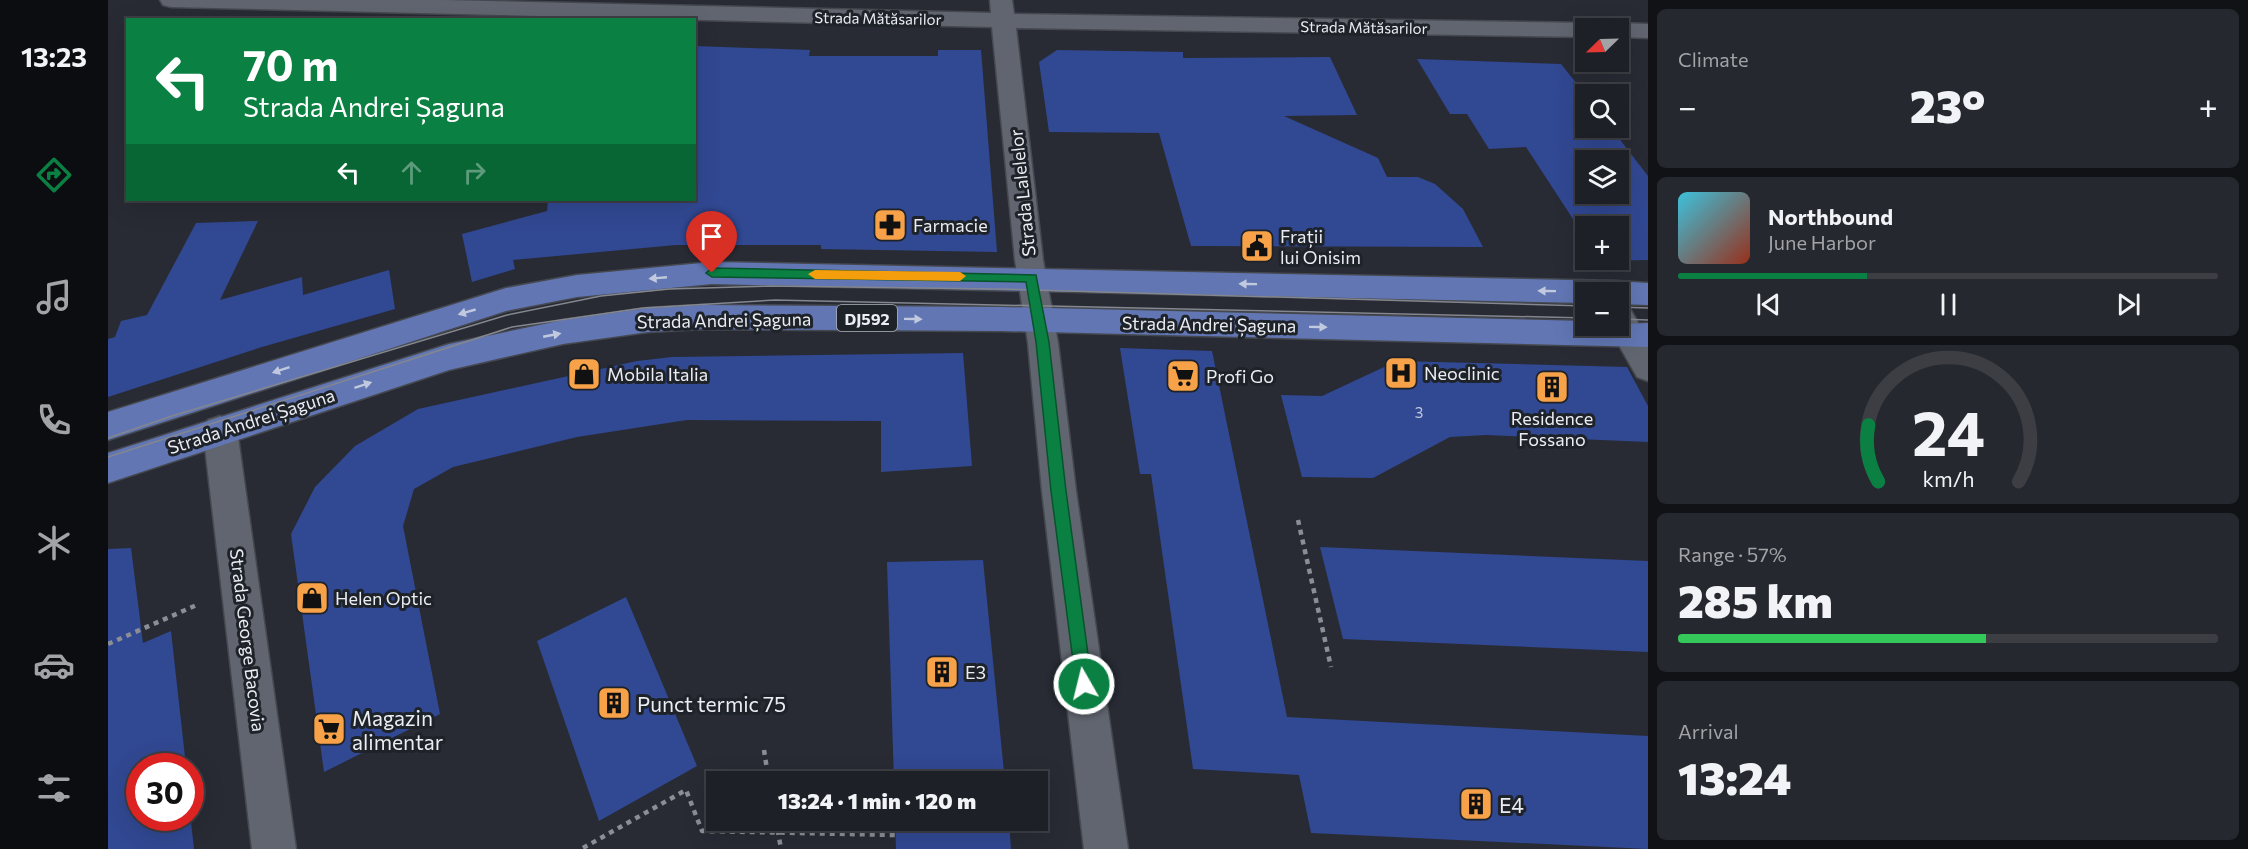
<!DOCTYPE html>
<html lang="en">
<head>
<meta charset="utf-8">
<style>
  body { margin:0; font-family:Commissioner,sans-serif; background:#26282f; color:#f1f3f6; height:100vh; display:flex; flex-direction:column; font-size:22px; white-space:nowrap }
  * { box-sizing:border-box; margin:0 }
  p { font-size:20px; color:#a1a3a7 }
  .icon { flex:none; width:33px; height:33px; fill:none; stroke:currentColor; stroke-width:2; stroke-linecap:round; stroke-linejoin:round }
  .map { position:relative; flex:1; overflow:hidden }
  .sheet { display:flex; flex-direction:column; gap:9px; padding:9px; background:#101215; width:600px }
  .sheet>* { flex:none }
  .banner { position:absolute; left:18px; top:18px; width:570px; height:183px; border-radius:0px; box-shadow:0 6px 24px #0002,0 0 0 2px #3c3e44; background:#0b8043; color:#fff; overflow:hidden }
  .needle { width:39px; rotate:247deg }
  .tools { position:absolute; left:1467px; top:18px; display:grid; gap:12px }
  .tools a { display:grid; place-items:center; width:54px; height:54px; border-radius:0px; background:#1e2027; box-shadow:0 6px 24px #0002,0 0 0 2px #3c3e44; font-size:30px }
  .speed { position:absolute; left:18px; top:753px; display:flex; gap:12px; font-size:30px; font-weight:700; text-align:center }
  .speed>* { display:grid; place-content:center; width:78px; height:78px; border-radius:50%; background:#1e2027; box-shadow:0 6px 24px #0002,0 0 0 2px #3c3e44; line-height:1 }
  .speed .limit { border:9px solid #d22; background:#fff; color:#111 }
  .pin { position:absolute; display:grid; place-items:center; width:51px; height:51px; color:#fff; margin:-62px -26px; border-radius:50% 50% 50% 0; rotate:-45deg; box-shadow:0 0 6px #0007 }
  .pin .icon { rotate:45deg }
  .me { position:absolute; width:66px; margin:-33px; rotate:352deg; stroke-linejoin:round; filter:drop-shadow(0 0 4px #0008) }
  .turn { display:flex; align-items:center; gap:21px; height:126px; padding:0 18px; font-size:27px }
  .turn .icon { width:78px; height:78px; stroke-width:2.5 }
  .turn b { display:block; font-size:42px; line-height:51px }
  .lanes { display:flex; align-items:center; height:57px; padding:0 18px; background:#0003; justify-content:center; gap:30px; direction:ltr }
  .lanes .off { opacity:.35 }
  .big { font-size:45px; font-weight:800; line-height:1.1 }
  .sheet .card { flex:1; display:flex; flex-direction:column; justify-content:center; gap:9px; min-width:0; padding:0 21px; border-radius:9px; background:#26282f }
  .sheet .dial { align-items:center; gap:0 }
  .dial svg { height:156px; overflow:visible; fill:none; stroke:#3c3e44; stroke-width:7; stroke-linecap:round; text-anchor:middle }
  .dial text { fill:#f1f3f6; stroke:none }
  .song { display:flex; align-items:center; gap:18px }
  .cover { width:72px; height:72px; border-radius:9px; background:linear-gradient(135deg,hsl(190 70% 55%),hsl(10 70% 35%)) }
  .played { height:6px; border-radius:3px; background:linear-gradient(90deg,#0b8043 35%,#3c3e44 35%) }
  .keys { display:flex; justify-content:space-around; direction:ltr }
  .heat { display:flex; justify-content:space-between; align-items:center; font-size:33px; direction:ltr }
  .charge { height:9px; border-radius:4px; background:linear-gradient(90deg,#34c759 57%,#3c3e44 0) }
  .trip { position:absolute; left:598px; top:771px; width:342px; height:60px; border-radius:0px; background:#1e2027; box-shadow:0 6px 24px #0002,0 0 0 2px #3c3e44; font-weight:800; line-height:60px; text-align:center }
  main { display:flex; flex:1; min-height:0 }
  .tab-bar { display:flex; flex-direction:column; width:108px; justify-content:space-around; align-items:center; background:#0c0d10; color:#a1a3a7 }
  .tab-bar .icon { width:42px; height:42px }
  .tab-bar .on { color:#0b8043 }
  .tab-bar b { font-size:27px; color:#f1f3f6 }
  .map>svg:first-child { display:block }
</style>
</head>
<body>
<main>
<nav class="tab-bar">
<b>13:23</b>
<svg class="icon on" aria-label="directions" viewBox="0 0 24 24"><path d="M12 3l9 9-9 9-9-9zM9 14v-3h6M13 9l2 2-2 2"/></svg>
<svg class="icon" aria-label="music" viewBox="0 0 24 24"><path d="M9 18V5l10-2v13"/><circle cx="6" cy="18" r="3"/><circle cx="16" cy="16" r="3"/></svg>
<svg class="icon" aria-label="phone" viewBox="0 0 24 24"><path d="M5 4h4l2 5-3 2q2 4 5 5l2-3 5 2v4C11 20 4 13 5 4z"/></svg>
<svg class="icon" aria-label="climate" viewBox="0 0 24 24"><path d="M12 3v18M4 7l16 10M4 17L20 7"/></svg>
<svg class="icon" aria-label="car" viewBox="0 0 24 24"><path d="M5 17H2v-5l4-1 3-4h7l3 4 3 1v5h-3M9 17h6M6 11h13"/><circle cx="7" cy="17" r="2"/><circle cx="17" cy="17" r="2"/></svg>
<svg class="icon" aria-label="filters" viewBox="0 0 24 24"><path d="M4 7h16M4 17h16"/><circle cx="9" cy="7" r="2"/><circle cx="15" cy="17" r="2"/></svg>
</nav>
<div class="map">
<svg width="1540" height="849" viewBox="0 0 1540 849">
  <rect width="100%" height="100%" fill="#282b34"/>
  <path fill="#314892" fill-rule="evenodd" d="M586 46 702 50 701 56H830V50H873L889 252 713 249V245H568L405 260 407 269 364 282 354 234 439 211 440 200H586Z
    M949 50 1075 52V58L1222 57 1249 115 1176 116 1270 158 1279 177H1310L1327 184 1355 209 1375 247 1083 246 1051 133 941 132 931 62Z
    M1309 59 1453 64 1478 95V128H1503L1540 176V260L1491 261 1510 260V226H1478V239L1418 147 1381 149 1359 114H1342ZM1478 160H1510V194H1478Z
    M150 221 112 300 194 277 195 295 281 270 287 309 154 347 0 397V339L7 337 13 321 39 315 88 223Z
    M1012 348 1104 351 1179 717 1540 736V849L1203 833 1191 775 1085 769 1043 474H1032Z
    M855 353 864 466 773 472V421L579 420 469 437 345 467 306 489 295 526 332 714 216 772 183 534 207 487 247 446 310 409 529 361 564 357Z
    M1289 361 1519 367 1540 406V442L1378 435 1342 437 1265 478 1194 477 1173 395 1214 396Z
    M1212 547 1540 561V652L1235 639Z
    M23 548 35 643 63 631 78 766H32V818H82V813L86 849H0V549Z
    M875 560 897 782H786L779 562Z
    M518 597 589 766 491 821 429 641Z
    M787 820H901L903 849H788Z"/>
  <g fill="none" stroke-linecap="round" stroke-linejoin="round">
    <defs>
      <path id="minor" d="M52 0H336L883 13 882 0H904L906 14 1478 23 1489 28H1478V37L908 28 935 260 950 343 968 491 1020 849H976L934 491 920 343 907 260 884 27 63 7 55 5Z
        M1510 23 1540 24V38L1510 37V28H1499Z
        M1510 303 1521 307 1540 340V381L1529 377 1500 326H1510Z
        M112 416 124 420 129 430 188 849H144L95 430 100 420Z"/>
      <path id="major" d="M604 262 1508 281 1540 283V305L1510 304V292H1478V303L604 284 469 297 398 311 0 440V412L398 288 469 275Z
        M595 305 893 307 1478 321V326L1540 323V347L893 331 595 329 540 332 455 344 341 370 0 483V453L341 344 455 320 540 308Z"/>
    </defs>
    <use href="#minor" stroke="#45484f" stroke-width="3"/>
    <use href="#major" stroke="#45484f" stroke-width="3"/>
    <path stroke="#8b8e95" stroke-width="4.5" stroke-dasharray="5 5" stroke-linecap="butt" d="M1190 520 1223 667
      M0 644 91 604
      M656 750 661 782
      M668 820 673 849
      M475 848 578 790 594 831 787 835"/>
    <use href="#minor" fill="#61656f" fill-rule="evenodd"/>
    <use href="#major" fill="#6176b3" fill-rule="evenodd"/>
    <path stroke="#84878e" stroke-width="1.5" d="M1510 307 1540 308
      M1510 319 1540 320
      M0 438 64 416 399 315 493 296 561 289 664 286 891 289 1478 306
      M0 457 404 327 535 308 667 300 1478 318"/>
  </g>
  <defs><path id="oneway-solid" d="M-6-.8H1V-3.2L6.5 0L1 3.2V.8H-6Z" transform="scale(1.5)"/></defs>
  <g fill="#c1c9df">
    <use href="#oneway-solid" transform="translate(550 278) rotate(175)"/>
    <use href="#oneway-solid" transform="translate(1140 284) rotate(-179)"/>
    <use href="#oneway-solid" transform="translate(1439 291) rotate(-179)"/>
    <use href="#oneway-solid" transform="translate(359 312) rotate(164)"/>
    <use href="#oneway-solid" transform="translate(805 319) rotate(1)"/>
    <use href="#oneway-solid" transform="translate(1210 327) rotate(1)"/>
    <use href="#oneway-solid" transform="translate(444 335) rotate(-11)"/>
    <use href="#oneway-solid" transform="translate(173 370) rotate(162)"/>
    <use href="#oneway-solid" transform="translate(255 385) rotate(-18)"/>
  </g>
  <path fill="#0b8043" stroke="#07532c" stroke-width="1.5" d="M604 268 928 275 941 342 958 491 984 684 982 689 976 692 970 689 968 684 943 491 928 342 918 282 604 277 598 273Z"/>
  <path fill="#f59e0b" d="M707 270 852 272 858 276 852 281 707 279 700 274Z"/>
  <defs>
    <symbol id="pharmacy-square" viewBox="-11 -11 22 22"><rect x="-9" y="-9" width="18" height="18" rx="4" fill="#f7a248" stroke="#1e2229"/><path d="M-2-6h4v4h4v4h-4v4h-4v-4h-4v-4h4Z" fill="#111"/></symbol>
    <symbol id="civic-square" viewBox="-11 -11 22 22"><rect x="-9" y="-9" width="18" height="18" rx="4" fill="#f7a248" stroke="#1e2229"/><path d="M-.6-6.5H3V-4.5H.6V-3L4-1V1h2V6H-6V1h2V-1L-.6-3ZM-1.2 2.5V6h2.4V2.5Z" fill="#111"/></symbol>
    <symbol id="hospital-square" viewBox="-11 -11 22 22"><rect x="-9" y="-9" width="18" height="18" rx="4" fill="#f7a248" stroke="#1e2229"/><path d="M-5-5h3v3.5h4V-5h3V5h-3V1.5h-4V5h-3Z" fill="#111"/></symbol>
    <symbol id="shop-square" viewBox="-11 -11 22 22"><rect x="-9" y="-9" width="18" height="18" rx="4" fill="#f7a248" stroke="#1e2229"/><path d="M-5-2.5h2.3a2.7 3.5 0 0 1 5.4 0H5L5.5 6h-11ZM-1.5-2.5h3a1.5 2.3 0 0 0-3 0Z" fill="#111"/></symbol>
    <symbol id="supermarket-square" viewBox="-11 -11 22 22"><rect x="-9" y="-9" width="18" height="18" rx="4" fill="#f7a248" stroke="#1e2229"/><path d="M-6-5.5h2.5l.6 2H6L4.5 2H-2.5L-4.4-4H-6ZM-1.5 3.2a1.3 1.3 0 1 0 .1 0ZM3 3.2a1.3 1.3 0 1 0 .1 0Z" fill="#111"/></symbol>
    <symbol id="building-square" viewBox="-11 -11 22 22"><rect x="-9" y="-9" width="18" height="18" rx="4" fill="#f7a248" stroke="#1e2229"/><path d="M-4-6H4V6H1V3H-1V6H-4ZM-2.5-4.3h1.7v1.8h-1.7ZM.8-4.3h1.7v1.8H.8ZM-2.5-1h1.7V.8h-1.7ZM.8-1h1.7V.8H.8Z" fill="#111"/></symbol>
  </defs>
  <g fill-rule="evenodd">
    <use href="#pharmacy-square" x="763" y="206" width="38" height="38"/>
    <use href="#civic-square" x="1130" y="227" width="38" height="38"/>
    <use href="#hospital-square" x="1274" y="354" width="38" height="38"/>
    <use href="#shop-square" x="457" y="355" width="38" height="38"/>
    <use href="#supermarket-square" x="1056" y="357" width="38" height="38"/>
    <use href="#building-square" x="1425" y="368" width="38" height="38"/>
    <use href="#shop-square" x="185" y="579" width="38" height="38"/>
    <use href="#building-square" x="815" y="653" width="38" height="38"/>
    <use href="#building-square" x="487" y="684" width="38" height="38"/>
    <use href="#supermarket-square" x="202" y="710" width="38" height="38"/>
    <use href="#building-square" x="1349" y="785" width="38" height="38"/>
  </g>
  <g text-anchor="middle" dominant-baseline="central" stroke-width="6" stroke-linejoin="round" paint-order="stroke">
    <g font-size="15" fill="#eaedf2" stroke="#1e2229">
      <text transform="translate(770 18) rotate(1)">Strada Mătăsarilor</text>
      <text transform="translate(1256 27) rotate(1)">Strada Mătăsarilor</text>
    </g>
    <g font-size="15" fill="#bcc4da">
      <text x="1311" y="412">3</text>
    </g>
    <rect fill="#1e2229" stroke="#adb0b6" stroke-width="1.5" x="729" y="305" width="60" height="26" rx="4.5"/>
    <g font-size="16" font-weight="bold" fill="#eaedf2">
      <text x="759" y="318">DJ592</text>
    </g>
    <g font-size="18" fill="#eaedf2" stroke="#1e2229">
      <text transform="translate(914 193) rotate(-96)">Strada Lalelelor</text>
      <text transform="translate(616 320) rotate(-1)">Strada Andrei Șaguna</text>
      <text transform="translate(1101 324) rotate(1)">Strada Andrei Șaguna</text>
      <text transform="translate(143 421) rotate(-18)">Strada Andrei Șaguna</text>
      <text transform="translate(140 640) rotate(83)">Strada George Bacovia</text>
    </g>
    <g font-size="18" fill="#eaedf2" stroke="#1e2229" text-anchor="start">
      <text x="805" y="225">Farmacie</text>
      <text x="1172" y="236">Frații<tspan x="1172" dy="21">lui Onisim</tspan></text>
      <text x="1316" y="373">Neoclinic</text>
      <text x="499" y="374">Mobila Italia</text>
      <text x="1098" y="376">Profi Go</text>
      <text x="1444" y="418" text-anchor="middle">Residence<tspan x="1444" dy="21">Fossano</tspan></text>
      <text x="227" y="598">Helen Optic</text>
      <text x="857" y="672">E3</text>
    </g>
    <g font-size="21" fill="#eaedf2" stroke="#1e2229" text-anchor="start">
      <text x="529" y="703">Punct termic 75</text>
      <text x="244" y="717">Magazin<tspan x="244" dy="24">alimentar</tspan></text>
      <text x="1391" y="804">E4</text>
    </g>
  </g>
</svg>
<div class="tools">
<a><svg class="needle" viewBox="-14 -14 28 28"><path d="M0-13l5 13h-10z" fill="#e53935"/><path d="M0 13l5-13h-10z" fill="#a1a3a7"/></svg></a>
<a><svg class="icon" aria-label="search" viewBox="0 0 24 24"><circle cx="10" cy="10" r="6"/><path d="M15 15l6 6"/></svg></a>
<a><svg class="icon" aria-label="layers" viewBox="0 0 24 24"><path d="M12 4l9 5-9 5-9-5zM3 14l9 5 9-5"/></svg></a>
<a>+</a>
<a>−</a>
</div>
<div class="speed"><div class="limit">30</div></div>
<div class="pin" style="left:604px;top:273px;background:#d93025"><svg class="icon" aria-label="arrive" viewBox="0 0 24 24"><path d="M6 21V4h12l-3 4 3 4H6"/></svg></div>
<svg class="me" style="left:976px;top:684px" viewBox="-20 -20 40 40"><circle r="17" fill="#0b8043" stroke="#fff" stroke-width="3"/><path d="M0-11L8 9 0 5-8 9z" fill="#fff"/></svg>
<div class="trip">13:24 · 1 min · 120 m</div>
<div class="banner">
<div class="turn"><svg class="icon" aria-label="left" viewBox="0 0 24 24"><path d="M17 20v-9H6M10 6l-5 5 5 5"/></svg><div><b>70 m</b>Strada Andrei Șaguna</div></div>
<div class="lanes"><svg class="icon" aria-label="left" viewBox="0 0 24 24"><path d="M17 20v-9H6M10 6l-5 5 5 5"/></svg><svg class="icon off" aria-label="ahead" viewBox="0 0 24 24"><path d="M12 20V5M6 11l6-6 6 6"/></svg><svg class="icon off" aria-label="right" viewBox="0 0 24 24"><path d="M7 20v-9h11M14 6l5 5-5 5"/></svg></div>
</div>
</div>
<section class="sheet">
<div class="card"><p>Climate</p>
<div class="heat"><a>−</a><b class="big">23°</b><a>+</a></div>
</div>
<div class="card">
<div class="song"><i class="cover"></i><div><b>Northbound</b><p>June Harbor</p></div></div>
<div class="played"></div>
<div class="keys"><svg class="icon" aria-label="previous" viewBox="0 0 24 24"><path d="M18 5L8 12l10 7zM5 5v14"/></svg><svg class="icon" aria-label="pause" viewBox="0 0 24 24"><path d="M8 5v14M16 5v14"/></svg><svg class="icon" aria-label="next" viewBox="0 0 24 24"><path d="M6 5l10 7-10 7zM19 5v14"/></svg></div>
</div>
<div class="card dial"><svg viewBox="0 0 100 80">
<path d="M14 69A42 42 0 1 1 86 69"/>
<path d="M14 69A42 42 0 0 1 9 40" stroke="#0b8043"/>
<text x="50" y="56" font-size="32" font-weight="700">24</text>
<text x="50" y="72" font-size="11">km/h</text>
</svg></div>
<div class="card"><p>Range · 57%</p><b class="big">285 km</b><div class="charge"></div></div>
<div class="card"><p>Arrival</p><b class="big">13:24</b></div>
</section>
</main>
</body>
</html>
